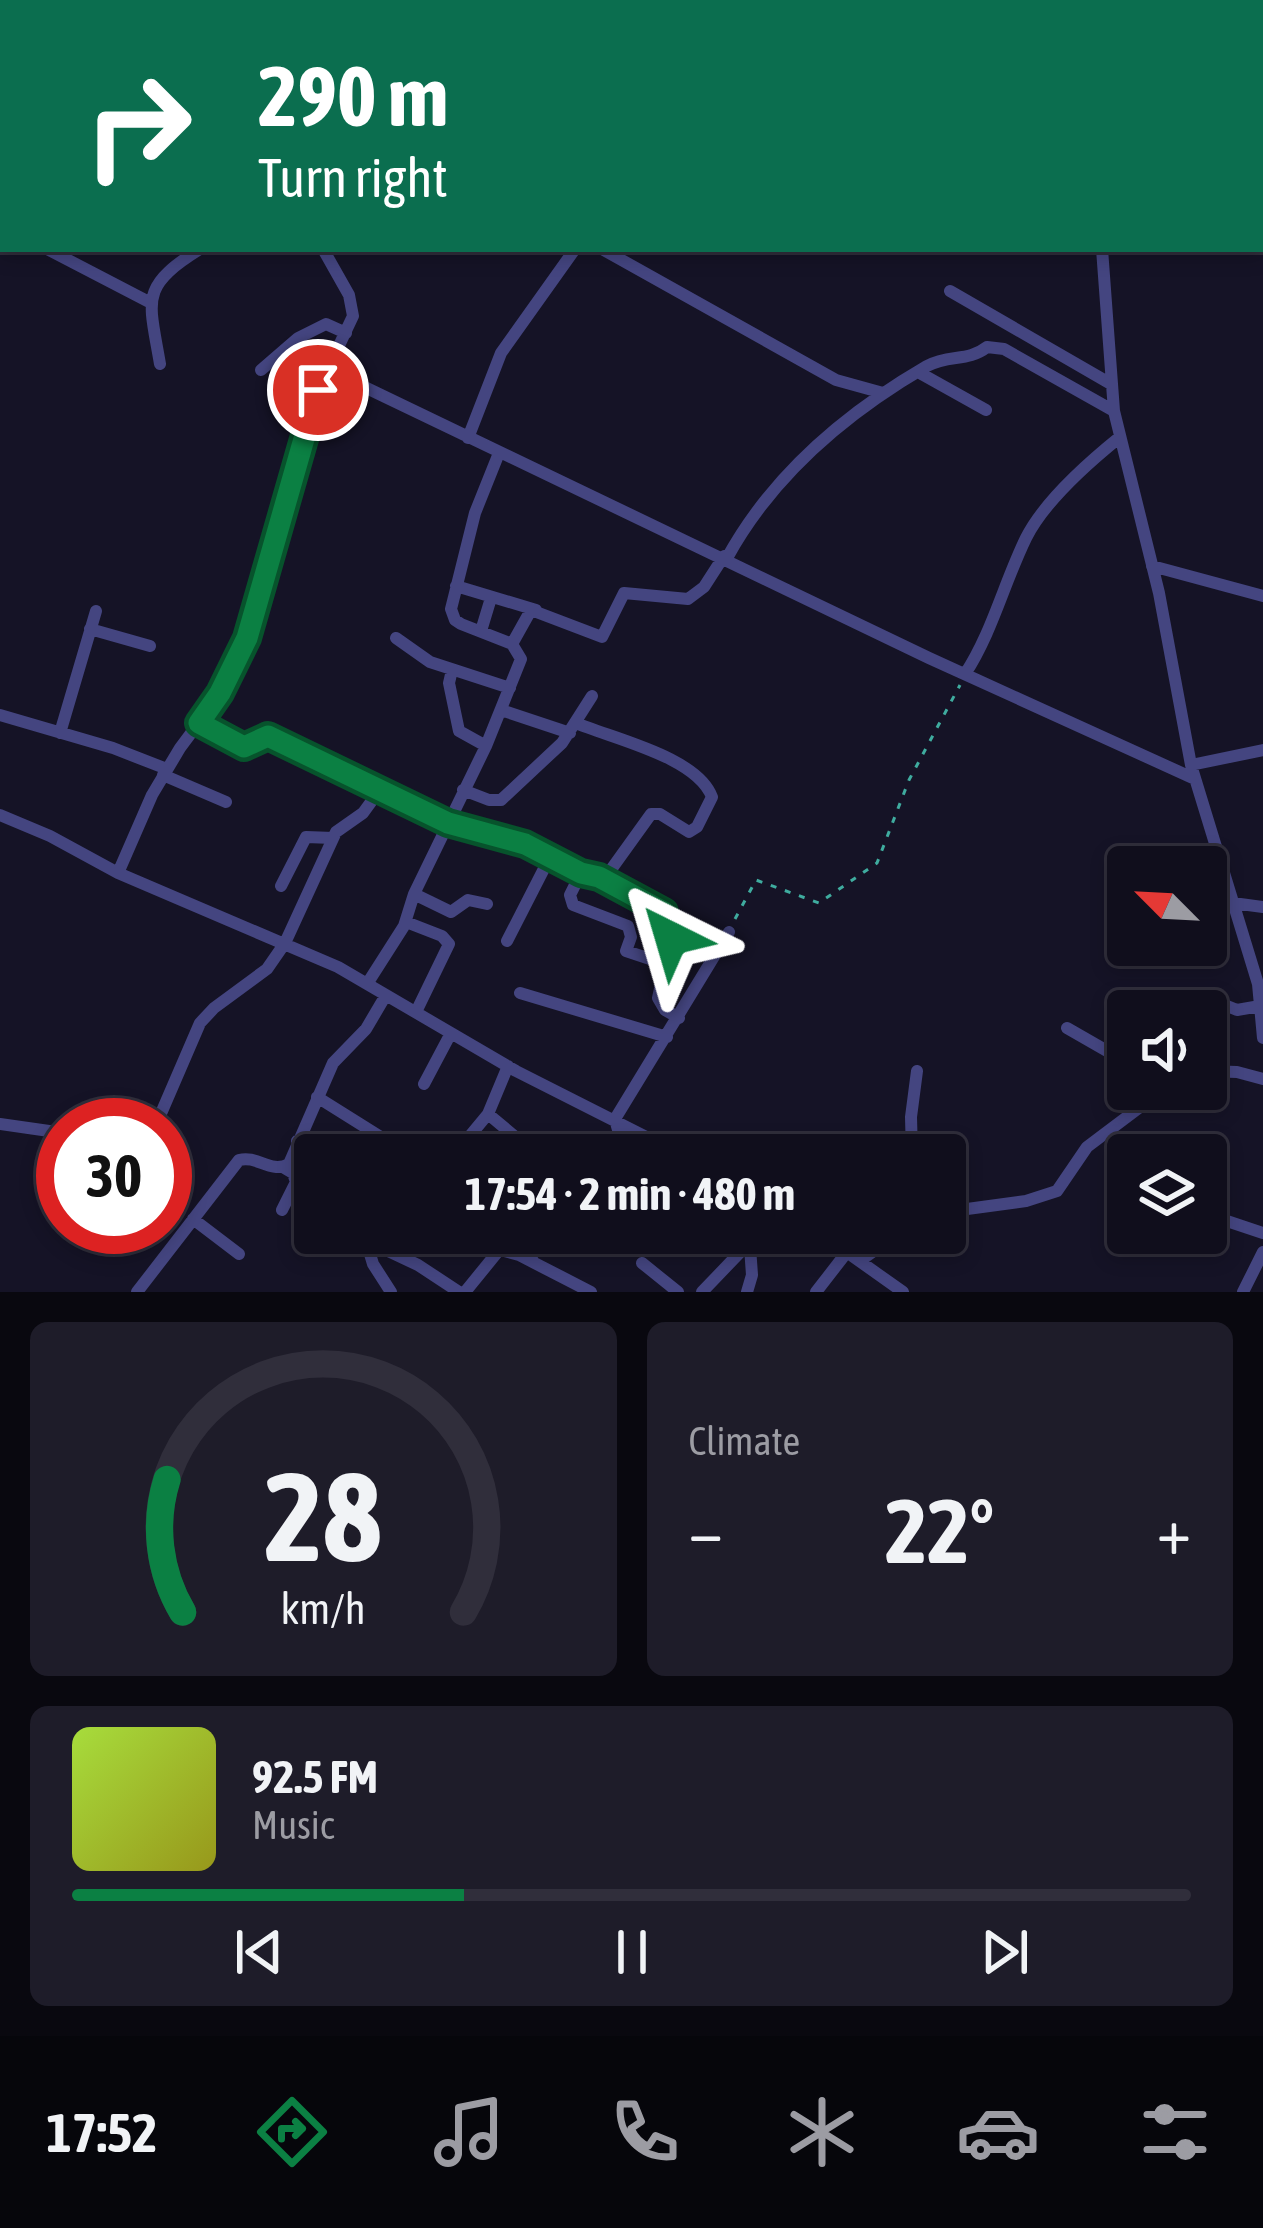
<!DOCTYPE html>
<html lang="en">
<head>
<meta charset="utf-8">
<style>
  body { margin:0; font-family:"Asap Condensed",sans-serif; background:#1e1c29; color:#f1f3f6; height:100vh; display:flex; flex-direction:column; font-size:45px; white-space:nowrap }
  * { box-sizing:border-box; margin:0 }
  p { font-size:39px; color:#9c9ca3 }
  .icon { flex:none; width:66px; height:66px; fill:none; stroke:currentColor; stroke-width:2; stroke-linecap:round; stroke-linejoin:round }
  .map { position:relative; height:1292px; overflow:hidden }
  .side { display:flex; flex-direction:column; gap:30px; padding:30px; background:#09080f; flex:1 }
  .side>* { flex:none }
  .banner { position:absolute; left:0px; top:0px; width:1263px; height:252px; box-shadow:0 6px 18px #0003,0 0 0 3px #302e3b; background:#0b6e4f; color:#fff; overflow:hidden }
  .needle { width:78px; rotate:294deg }
  .tools { position:absolute; left:1107px; top:846px; display:grid; gap:24px }
  .tools a { display:grid; place-items:center; width:120px; height:120px; border-radius:12px; background:#100e1c; box-shadow:0 6px 18px #0003,0 0 0 3px #302e3b; font-size:60px }
  .speed { position:absolute; left:36px; top:1098px; display:flex; gap:24px; font-size:60px; font-weight:700; text-align:center }
  .speed>* { display:grid; place-content:center; width:156px; height:156px; border-radius:50%; background:#100e1c; box-shadow:0 6px 18px #0003,0 0 0 3px #302e3b; line-height:1 }
  .speed .limit { border:18px solid #d22; background:#fff; color:#111 }
  .pin { position:absolute; display:grid; place-items:center; width:102px; height:102px; color:#fff; margin:-51px; border:6px solid #fff; border-radius:50%; box-shadow:0 3px 12px #0007 }
  .me { position:absolute; width:132px; margin:-66px; rotate:320deg; stroke-linejoin:round; filter:drop-shadow(0 0 9px #0008) }
  .turn { display:flex; align-items:center; gap:42px; height:252px; padding:0 60px; font-size:54px }
  .turn .icon { width:156px; height:156px; stroke-width:2.5 }
  .turn b { display:block; font-size:84px; line-height:102px }
  .big { font-size:90px; font-weight:700; line-height:1.1 }
  .side .card { flex:1; display:flex; flex-direction:column; justify-content:center; gap:18px; min-width:0; padding:0 42px; border-radius:18px; background:#1e1c29 }
  .side .dial { align-items:center; gap:0 }
  .dial svg { height:312px; overflow:visible; fill:none; stroke:#302e3b; stroke-width:7; stroke-linecap:round; text-anchor:middle }
  .dial text { fill:#f1f3f6; stroke:none }
  .song { display:flex; align-items:center; gap:36px }
  .cover { width:144px; height:144px; border-radius:18px; background:linear-gradient(135deg,hsl(80 70% 55%),hsl(60 70% 35%)) }
  .played { height:12px; border-radius:6px; background:linear-gradient(90deg,#0b8043 35%,#302e3b 35%) }
  .keys { display:flex; justify-content:space-around; direction:ltr }
  .heat { display:flex; justify-content:space-between; align-items:center; font-size:66px; direction:ltr }
  .side .tiles { flex:1; display:grid; gap:30px; grid-template-columns:1fr 1fr }
  .card:last-child { grid-column:span 2 }
  .trip { position:absolute; left:294px; top:1134px; width:672px; height:120px; border-radius:12px; background:#100e1c; box-shadow:0 6px 18px #0003,0 0 0 3px #302e3b; font-weight:700; line-height:120px; text-align:center }
  .menu { display:flex; height:192px; justify-content:space-around; align-items:center; background:#06060b; color:#9c9ca3 }
  .menu .icon { width:84px; height:84px }
  .menu .active { color:#0b8043 }
  .menu b { font-size:54px; color:#f1f3f6 }
  .map>svg:first-child { display:block }
</style>
</head>
<body>
<div class="map">
<svg width="1263" height="1292" viewBox="0 0 1263 1292">
  <rect width="100%" height="100%" fill="#151326"/>
  <g fill="none" stroke-linecap="round" stroke-linejoin="round">
    <path stroke="#3fac9f" stroke-width="3" stroke-dasharray="6 9" stroke-linecap="butt" d="M1260 166 1263 167
      M735 919 756 880 819 903 877 863 909 780 960 685"/>
    <path stroke="#444580" stroke-width="12" d="M371 0 372 3
      M505 0 509 3
      M631 0 634 3
      M712 0 714 3
      M852 0 859 3
      M1074 0 1080 3
      M1229 0 1230 3
      M0 1 3 3
      M183 3V0
      M558 3 561 0
      M730 3 734 0
      M821 3 825 0
      M0 233 3 231
      M47 249 151 303
      M602 249 836 380 883 393
      M1102 249 1114 411 1159 593 1191 765 1258 984 1263 1038
      M950 291 1111 384
      M160 364C149 299 139 287 200 249
      M327 369 929 658 1195 779
      M261 370 298 338 326 324 346 333
      M918 372 986 410
      M468 438 501 353 575 249
      M727 558C773 474 846 413 927 366 949 354 968 362 987 347L1004 349 1114 411
      M1152 566 1263 596
      M456 586 536 610
      M90 629 150 646
      M481 631 491 598
      M396 638 430 662 510 688
      M512 644 531 610 602 637 624 593 688 599 704 587 724 556
      M452 670 449 683 459 731 486 746
      M965 674C992 633 1004 583 1026 538 1044 502 1089 462 1120 437
      M501 710 570 733
      M0 715 113 748 167 769
      M199 723 245 747 268 736 448 823 525 844 592 877 610 871 651 814H660L689 832 697 827 712 797C697 757 614 739 576 723
      M60 733 96 611
      M1191 765 1263 750
      M163 775 226 802
      M463 790 489 800H501L562 743 592 696
      M0 815 50 836 118 873 338 967 516 1071 682 1155
      M118 873 152 795 180 748 221 693 259 606 318 390 353 316 349 295 323 249
      M581 873 570 895 573 905 628 926 631 937 626 951 665 964
      M599 876 668 917 671 938 658 998 665 1010 679 1018
      M281 886 306 837 333 838
      M414 894 451 912 468 900 487 904
      M1233 903 1263 907
      M406 922 442 936 449 944 416 1012
      M507 941 550 857
      M367 984 404 926 414 894 486 746 521 659 512 644 461 624 455 620 451 609 475 513 499 453
      M520 993 667 1037
      M1200 995 1237 1010 1260 1006
      M1067 1028 1128 1063
      M1206 1071 1237 1072 1263 1079
      M424 1084 451 1033
      M317 1097 384 1139 391 1146 390 1155
      M488 1114 537 1155
      M0 1124 63 1133
      M156 1125 200 1023 214 1008 267 969 285 943 336 832 363 813 379 791
      M297 1141 317 1155
      M454 1155 488 1114 508 1066
      M619 1155 621 1141 615 1119 729 932
      M912 1155 911 1117 917 1071
      M282 1210 296 1182 293 1173 283 1167
      M945 1212 1026 1201 1057 1191 1087 1147 1164 1089
      M1206 1214 1263 1233
      M193 1219 239 1254
      M415 1233 454 1249 476 1243 519 1255 591 1292
      M820 1233 903 1292
      M364 1234 373 1264 391 1292
      M365 1240 418 1265 459 1292
      M529 1259 550 1233
      M860 1261 899 1233
      M642 1263 678 1292
      M137 1292 239 1160C258 1155 270 1174 289 1164L333 1063 366 1029 386 995
      M465 1292 500 1249
      M702 1292 747 1245
      M747 1292 752 1275 749 1233
      M816 1292 847 1252
      M1243 1292 1263 1252"/>
  </g>
  <g fill="none" stroke-linecap="round" stroke-linejoin="round">
    <defs>
      <path id="route" d="M318 390 247 638 220 693 199 723 244 747 268 736 448 823 525 844 581 873 599 877 664 912 671 938"/>
    </defs>
    <use href="#route" stroke="#07532c" stroke-width="30"/>
    <use href="#route" stroke="#0b8043" stroke-width="21"/>
  </g>
</svg>
<div class="tools">
<a><svg class="needle" viewBox="-14 -14 28 28"><path d="M0-13l5 13h-10z" fill="#e53935"/><path d="M0 13l5-13h-10z" fill="#9c9ca3"/></svg></a>
<a><svg class="icon" aria-label="sound" viewBox="0 0 24 24"><path d="M4 9h4l5-4v14l-5-4H4zM17 9q2 3 0 6"/></svg></a>
<a><svg class="icon" aria-label="layers" viewBox="0 0 24 24"><path d="M12 4l9 5-9 5-9-5zM3 14l9 5 9-5"/></svg></a>
</div>
<div class="speed"><div class="limit">30</div></div>
<div class="pin" style="left:318px;top:390px;background:#d93025"><svg class="icon" aria-label="arrive" viewBox="0 0 24 24"><path d="M6 21V4h12l-3 4 3 4H6"/></svg></div>
<svg class="me" style="left:671px;top:938px" viewBox="-20 -20 40 40"><path d="M0-17L14 15 0 8-14 15z" fill="#0b8043" stroke="#fff" stroke-width="4"/></svg>
<div class="trip">17:54 · 2 min · 480 m</div>
<div class="banner">
<div class="turn"><svg class="icon" aria-label="right" viewBox="0 0 24 24"><path d="M7 20v-9h11M14 6l5 5-5 5"/></svg><div><b>290 m</b>Turn right</div></div>
</div>
</div>
<section class="side">
<div class="tiles">
<div class="card dial"><svg viewBox="0 0 100 80">
<path d="M14 69A42 42 0 1 1 86 69"/>
<path d="M14 69A42 42 0 0 1 10 35" stroke="#0b8043"/>
<text x="50" y="56" font-size="32" font-weight="700">28</text>
<text x="50" y="72" font-size="11">km/h</text>
</svg></div>
<div class="card"><p>Climate</p>
<div class="heat"><a>−</a><b class="big">22°</b><a>+</a></div>
</div>
<div class="card">
<div class="song"><i class="cover"></i><div><b>92.5 FM</b><p>Music</p></div></div>
<div class="played"></div>
<div class="keys"><svg class="icon" aria-label="previous" viewBox="0 0 24 24"><path d="M18 5L8 12l10 7zM5 5v14"/></svg><svg class="icon" aria-label="pause" viewBox="0 0 24 24"><path d="M8 5v14M16 5v14"/></svg><svg class="icon" aria-label="next" viewBox="0 0 24 24"><path d="M6 5l10 7-10 7zM19 5v14"/></svg></div>
</div>
</div>
</section>
<nav class="menu">
<b>17:52</b>
<svg class="icon active" aria-label="directions" viewBox="0 0 24 24"><path d="M12 3l9 9-9 9-9-9zM9 14v-3h6M13 9l2 2-2 2"/></svg>
<svg class="icon" aria-label="music" viewBox="0 0 24 24"><path d="M9 18V5l10-2v13"/><circle cx="6" cy="18" r="3"/><circle cx="16" cy="16" r="3"/></svg>
<svg class="icon" aria-label="phone" viewBox="0 0 24 24"><path d="M5 4h4l2 5-3 2q2 4 5 5l2-3 5 2v4C11 20 4 13 5 4z"/></svg>
<svg class="icon" aria-label="climate" viewBox="0 0 24 24"><path d="M12 3v18M4 7l16 10M4 17L20 7"/></svg>
<svg class="icon" aria-label="car" viewBox="0 0 24 24"><path d="M5 17H2v-5l4-1 3-4h7l3 4 3 1v5h-3M9 17h6M6 11h13"/><circle cx="7" cy="17" r="2"/><circle cx="17" cy="17" r="2"/></svg>
<svg class="icon" aria-label="filters" viewBox="0 0 24 24"><path d="M4 7h16M4 17h16"/><circle cx="9" cy="7" r="2"/><circle cx="15" cy="17" r="2"/></svg>
</nav>
</body>
</html>
